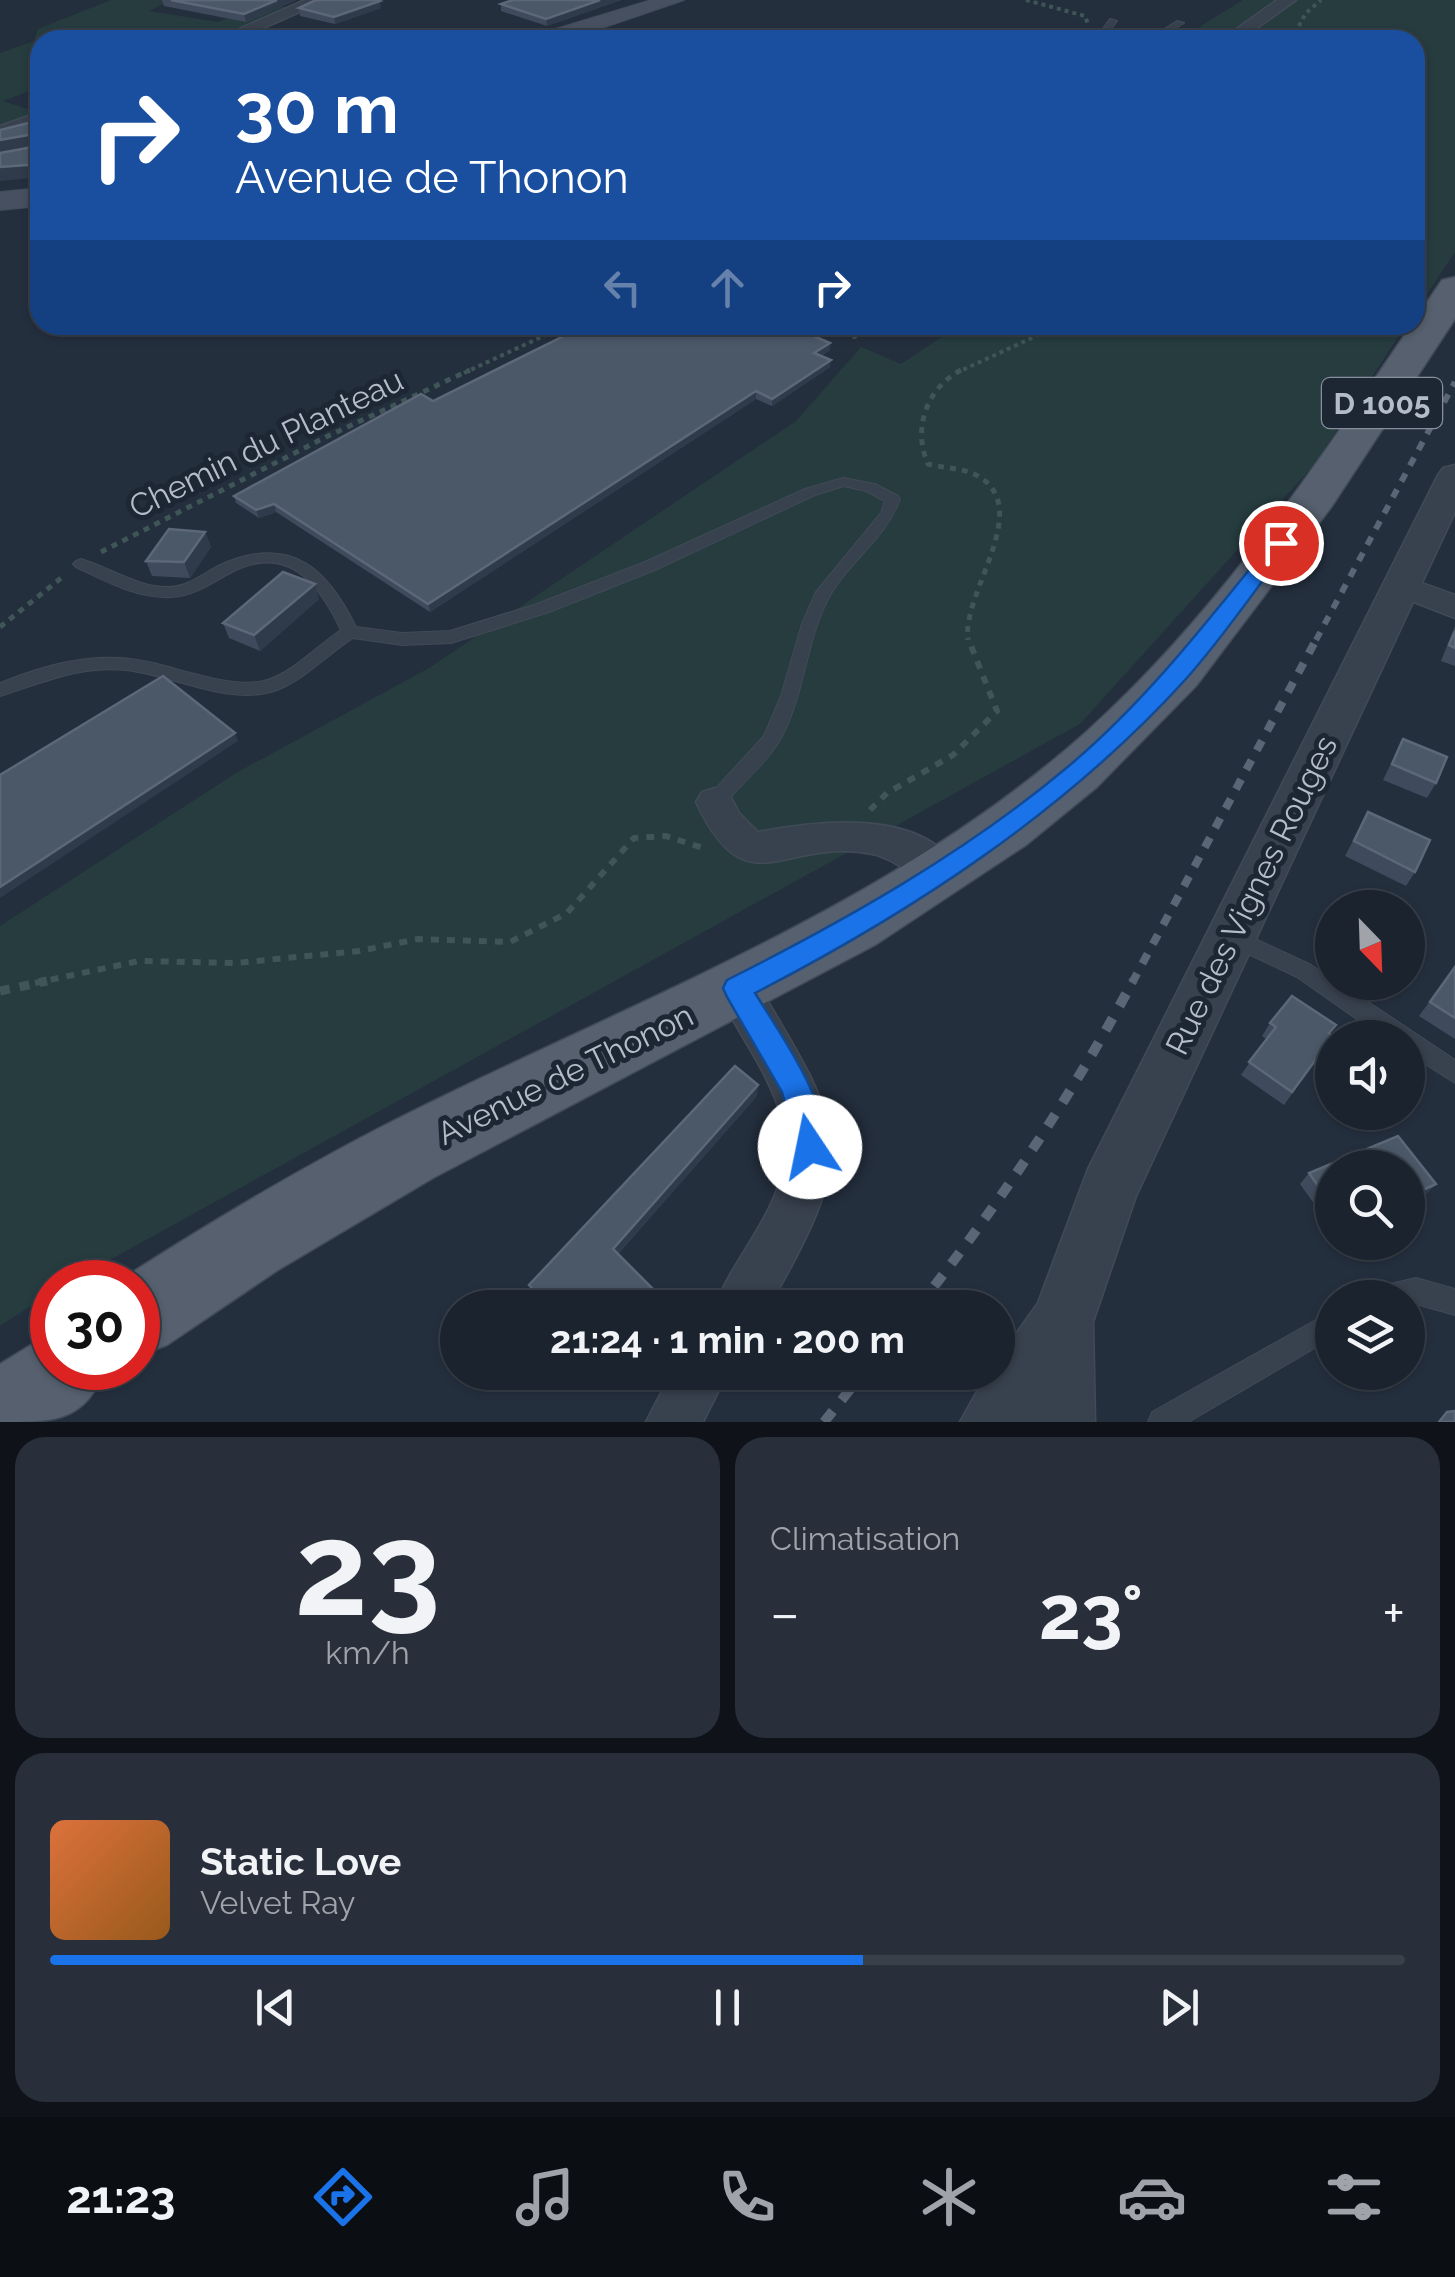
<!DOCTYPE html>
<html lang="fr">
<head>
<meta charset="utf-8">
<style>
  body { margin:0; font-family:Raleway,sans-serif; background:#282f3a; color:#f1f3f6; height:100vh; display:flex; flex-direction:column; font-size:38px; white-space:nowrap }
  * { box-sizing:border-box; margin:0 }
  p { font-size:32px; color:#a0a4aa }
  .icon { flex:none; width:55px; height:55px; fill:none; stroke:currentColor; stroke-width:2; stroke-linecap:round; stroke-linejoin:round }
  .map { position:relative; height:1422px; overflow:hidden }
  .drawer { display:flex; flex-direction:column; gap:15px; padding:15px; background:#0f1319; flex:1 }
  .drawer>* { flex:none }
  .guide { position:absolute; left:30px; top:30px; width:1395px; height:305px; border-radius:30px; box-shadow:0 2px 8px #0004,0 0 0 2px #39404a; background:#1a4fa0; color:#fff; overflow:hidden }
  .needle { width:65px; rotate:157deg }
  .buttons { position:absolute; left:1315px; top:890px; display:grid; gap:20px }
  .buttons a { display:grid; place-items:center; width:110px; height:110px; border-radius:50%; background:#1b232e; box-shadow:0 2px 8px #0004,0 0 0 2px #39404a; font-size:50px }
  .speed { position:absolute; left:30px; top:1260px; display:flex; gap:20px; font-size:50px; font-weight:700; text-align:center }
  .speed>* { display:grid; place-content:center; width:130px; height:130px; border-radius:50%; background:#1b232e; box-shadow:0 2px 8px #0004,0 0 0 2px #39404a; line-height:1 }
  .speed .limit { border:15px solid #d22; background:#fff; color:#111 }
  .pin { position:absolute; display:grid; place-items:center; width:85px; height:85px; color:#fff; margin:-42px; border:5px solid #fff; border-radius:50%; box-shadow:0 2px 10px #0007 }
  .me { position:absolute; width:110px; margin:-55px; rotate:349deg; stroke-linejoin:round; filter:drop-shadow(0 0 8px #0008) }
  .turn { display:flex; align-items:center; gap:35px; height:210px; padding:0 40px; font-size:45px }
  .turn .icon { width:130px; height:130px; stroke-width:2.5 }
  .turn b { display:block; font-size:70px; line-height:85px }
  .lanes { display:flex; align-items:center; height:95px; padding:0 40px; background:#0003; justify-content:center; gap:50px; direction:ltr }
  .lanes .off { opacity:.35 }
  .big { font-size:75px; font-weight:700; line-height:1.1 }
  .drawer .tile { flex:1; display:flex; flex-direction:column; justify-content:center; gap:15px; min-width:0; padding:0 35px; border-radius:30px; background:#282f3a }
  .drawer .dial { align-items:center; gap:0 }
  .dial b { font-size:130px; line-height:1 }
  .song { display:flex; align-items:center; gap:30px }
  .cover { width:120px; height:120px; border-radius:15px; background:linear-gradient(135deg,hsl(20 70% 55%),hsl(30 70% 35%)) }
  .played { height:10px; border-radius:5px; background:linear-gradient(90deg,#1a73e8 60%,#39404a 60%) }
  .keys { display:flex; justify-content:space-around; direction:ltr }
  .heat { display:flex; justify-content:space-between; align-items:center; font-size:55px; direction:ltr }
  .drawer .tiles { flex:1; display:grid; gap:15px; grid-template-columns:1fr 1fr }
  .tile:last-child { grid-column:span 2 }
  .trip { position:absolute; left:440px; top:1290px; width:575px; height:100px; border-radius:50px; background:#1b232e; box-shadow:0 2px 8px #0004,0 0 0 2px #39404a; font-weight:700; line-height:100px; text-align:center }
  .dock { display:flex; height:160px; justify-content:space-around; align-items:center; background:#0b0e12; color:#a0a4aa }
  .dock .icon { width:70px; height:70px }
  .dock .on { color:#1a73e8 }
  .dock b { font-size:45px; color:#f1f3f6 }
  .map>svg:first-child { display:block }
</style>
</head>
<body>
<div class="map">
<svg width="1455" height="1422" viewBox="0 0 1455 1422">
  <rect width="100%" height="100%" fill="#242f3e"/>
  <path fill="#263c3f" d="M111 0H171L149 11 218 22 266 3 294 9 222 40H40V87L3 101 40 113 0 129V53L34 41 38 29Z
    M1243 0H1455V252L1415 312V40H1178Z
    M960 325H1406L1314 465 1080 724 70 1282H52V1292L0 1326V926L236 773 429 668 796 421 861 347 901 364Z"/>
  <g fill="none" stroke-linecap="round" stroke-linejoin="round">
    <defs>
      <path id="service" d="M1110 19 1117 21 1103 40H1095Z
        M1177 21 1184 23 1157 40H1147Z
        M843 478 875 484 898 496 900 499C886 538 853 558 832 592 807 634 806 686 785 730 771 761 742 781 722 807H708L706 802 708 797 764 736 781 696 802 624 816 592 881 513 885 501 866 491 844 486 815 495 655 570 549 612 451 643 402 645 353 638C328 654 305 679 277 690 229 707 174 675 126 670 80 665 42 683 0 696V683C45 665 94 651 143 661 177 667 230 689 264 681 292 674 317 646 341 630 318 581 286 542 228 574 210 584 193 596 171 597 138 599 105 581 76 567L73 564 76 561 81 559C111 568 138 588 170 587 192 586 208 569 227 562 293 536 328 570 356 627L402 633 450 631 537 604 645 562 805 489Z
        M1232 928 1311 965 1332 979V982H1338L1455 1060V1083L1408 1053V1038H1384L1297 977 1225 943 1222 937 1225 931Z
        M1416 1278 1455 1289V1315L1416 1304 1408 1305V1298H1366L1370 1289Z
        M1332 1311V1338L1188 1422H1148L1152 1412Z"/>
      <path id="minor" d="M305 0H327L236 40H214Z
        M1277 0H1296L1240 40H1221Z
        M40 112V124L0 138V126Z
        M1402 576 1455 595V618L1391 593 1386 586 1391 579Z
        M715 788 728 792 739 813 758 832C816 821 926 807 960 873L954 884 940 889C915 881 898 859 872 854 784 836 747 911 696 802L702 792Z
        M737 969 752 975C844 1130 863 1143 768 1308H714C727 1274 750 1245 766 1214 816 1120 754 1068 716 988L722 975Z
        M672 1372H728L703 1422H646Z"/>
      <path id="tertiary" d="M1455 465V512L1136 1196 1093 1322 1095 1422H960L988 1372H998V1359L1038 1303 1088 1169 1438 475 1443 468Z"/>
      <path id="secondary" d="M651 0H684L567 40H533L536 35Z
        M40 188V206L0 210V192Z"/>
      <path id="primary" d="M1455 277V319L1332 506 1196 686 1097 787 1026 845 875 945 433 1178 278 1270 167 1345 138 1356V1282H117C215 1219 315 1159 419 1108 646 996 894 903 1085 733 1229 604 1335 436 1442 280Z
        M52 1332V1368H106C85 1422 55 1422 0 1422V1364Z"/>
    </defs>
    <use href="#service" stroke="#414a57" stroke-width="2"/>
    <use href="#minor" stroke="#414a57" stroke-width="3"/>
    <use href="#tertiary" stroke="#414a57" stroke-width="3"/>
    <use href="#secondary" stroke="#414a57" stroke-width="2"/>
    <use href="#primary" stroke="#414a57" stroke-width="3"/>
    <path stroke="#3f5557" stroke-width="4" stroke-dasharray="4 4" stroke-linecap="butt" d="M1026 0 1085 16 1088 24
      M1291 40 1306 13 1321 0
      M823 325 854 337 888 325
      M464 373 567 325
      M956 373 1049 330 1087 325"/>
    <path stroke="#3f5557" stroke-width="5" stroke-dasharray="6 6" stroke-linecap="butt" d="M961 370C927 388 912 428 928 464 943 468 961 468 974 474 1038 505 961 592 968 640
      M101 552 326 437 470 370
      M0 627 65 575"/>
    <path stroke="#3f5557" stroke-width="6" stroke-dasharray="8 8" stroke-linecap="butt" d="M870 810 887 793 953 755 997 711 968 638
      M35 983 139 961 235 963 359 951 418 939 510 942 567 913 634 838 666 836 706 849"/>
    <path stroke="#3f5557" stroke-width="9" stroke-dasharray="10 10" stroke-linecap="butt" d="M0 991 47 981"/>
    <use href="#service" fill="#38414e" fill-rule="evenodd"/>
    <use href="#minor" fill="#38414e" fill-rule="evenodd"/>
    <use href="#tertiary" fill="#38414e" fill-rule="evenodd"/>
    <use href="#secondary" fill="#465061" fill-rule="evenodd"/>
    <use href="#primary" fill="#56606e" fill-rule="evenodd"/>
    <path stroke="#5a6575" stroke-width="6" stroke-dasharray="9 9" stroke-linecap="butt" d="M1316 640 1455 382"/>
    <path stroke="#5a6575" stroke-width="8" stroke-dasharray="11 11" stroke-linecap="butt" d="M1132 983 1317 638"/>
    <path stroke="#5a6575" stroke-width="10" stroke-dasharray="14 14" stroke-linecap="butt" d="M917 1308C999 1205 1071 1097 1133 981
      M824 1422 864 1372"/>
  </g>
  <path fill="#3f4b5c" d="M162 0H296L246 22 164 6Z
    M512 0H621L547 26 501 11V4Z
    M299 8H381L335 24 300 16Z
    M830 343V350L821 356 830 367 772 406 756 399 430 612 276 512 259 518 236 503 234 496 433 401Z
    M205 532 211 547 190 578 152 576 146 561Z
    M319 599 260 651 229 638 223 623Z
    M1455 626V666L1441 661Z
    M1403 739 1436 783 1427 798 1383 780Z
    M1368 812 1415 872 1406 886 1345 856Z
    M1455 967V1039L1419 1016Z
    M1270 1023 1329 1034 1333 1036 1284 1105 1241 1075 1266 1039 1262 1036Z
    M757 1096 618 1254 672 1308H545L532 1294 529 1285Z
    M1398 1136 1436 1184 1425 1195 1408 1203V1168H1332V1229L1300 1184 1309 1173Z
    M606 1372H632L619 1387Z"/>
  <path fill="#2f3b4b" d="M277 0H296L246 22 244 14Z
    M600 0H621L547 26 546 19Z
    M380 1 381 8 335 24 334 17Z
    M34 134 39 146 0 153V140Z
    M40 164V177L0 181V167Z
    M830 343V350L814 360V353Z
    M831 360 830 367 772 406V399Z
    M756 391V399L430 612 428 604Z
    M274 504 276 512 259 518 256 510Z
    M205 532 211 547 190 578 184 562Z
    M315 584 319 599 260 651 254 635Z
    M235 733 238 741 0 898V887Z
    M758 1085 757 1096 614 1258 613 1249Z
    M1436 1184 1425 1195 1408 1203V1197Z
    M623 1372H632L619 1387 617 1379Z"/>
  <path fill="#4b5868" stroke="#5c6777" stroke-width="2.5" d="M171 0H277L244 14Z
    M316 0H377L380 1 334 17 299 8Z
    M513 0H600L546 19 501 4Z
    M40 120V164L0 167V153L38 146 34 134 0 140V130Z
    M586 325H788L830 343 814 353 831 360 772 399 756 391 428 604 274 504 256 510 234 496 421 394 433 401Z
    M169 529 205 532 184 562 146 561Z
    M283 572 315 584 254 635 223 623Z
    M1455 631V648L1449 645Z
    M163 676 235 733 0 887V775Z
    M1403 739 1447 757 1436 783 1392 764Z
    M1368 812 1430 840 1415 872 1354 841Z
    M1455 967V1018L1430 1002Z
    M1292 996 1336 1025 1329 1033 1333 1036 1292 1092 1249 1062 1276 1027 1270 1023Z
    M735 1066 758 1085 613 1249 672 1308H551L529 1285Z
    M1398 1136 1436 1184 1408 1197V1168H1332V1206L1309 1173Z
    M612 1372H623L617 1379Z
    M1455 1411V1422H1439L1447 1412Z"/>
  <path fill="#1a73e8" stroke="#114b97" stroke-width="2.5" d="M1281 537 1288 539V547C1254 591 1222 639 1185 680 1065 812 912 912 755 993 777 1029 839 1115 821 1157L810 1162 799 1157 782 1092 727 997 723 988 727 980C846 920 967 852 1070 765 1148 699 1210 618 1274 539Z"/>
  <g text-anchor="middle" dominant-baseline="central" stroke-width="10" stroke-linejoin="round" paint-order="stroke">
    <rect fill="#1d2633" stroke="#878f9c" stroke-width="2.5" x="1322" y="378" width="120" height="50" rx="8"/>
    <g font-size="30" font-weight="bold" fill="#b4bcc9">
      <text x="1382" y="403">D 1005</text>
    </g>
    <g font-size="32" fill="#b4bcc9" stroke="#1d2633">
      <text transform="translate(266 443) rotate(-26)">Chemin du Planteau</text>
      <text transform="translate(1251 895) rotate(-64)">Rue des Vignes Rouges</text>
      <text transform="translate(565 1074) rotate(-26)">Avenue de Thonon</text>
    </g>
  </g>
</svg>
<div class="buttons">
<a><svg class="needle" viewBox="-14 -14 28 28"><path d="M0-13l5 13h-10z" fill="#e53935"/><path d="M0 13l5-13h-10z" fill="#a0a4aa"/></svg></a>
<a><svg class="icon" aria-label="sound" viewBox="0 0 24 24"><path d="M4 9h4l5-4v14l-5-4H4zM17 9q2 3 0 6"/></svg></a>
<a><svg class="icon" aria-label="search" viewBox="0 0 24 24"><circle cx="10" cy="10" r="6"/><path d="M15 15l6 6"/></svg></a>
<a><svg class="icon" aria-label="layers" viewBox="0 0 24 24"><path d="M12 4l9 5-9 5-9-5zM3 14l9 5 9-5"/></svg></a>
</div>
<div class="speed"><div class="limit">30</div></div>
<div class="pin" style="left:1281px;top:543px;background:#d93025"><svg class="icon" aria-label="arrive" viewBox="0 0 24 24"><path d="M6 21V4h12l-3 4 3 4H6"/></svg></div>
<svg class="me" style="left:810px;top:1147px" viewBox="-20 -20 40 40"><circle r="19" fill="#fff"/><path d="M0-13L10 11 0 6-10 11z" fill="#1a73e8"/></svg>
<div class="trip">21:24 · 1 min · 200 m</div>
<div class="guide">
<div class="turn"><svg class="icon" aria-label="right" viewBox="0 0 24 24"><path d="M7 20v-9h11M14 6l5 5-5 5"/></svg><div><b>30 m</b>Avenue de Thonon</div></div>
<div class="lanes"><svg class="icon off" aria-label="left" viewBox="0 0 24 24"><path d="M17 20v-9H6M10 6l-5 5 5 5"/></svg><svg class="icon off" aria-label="ahead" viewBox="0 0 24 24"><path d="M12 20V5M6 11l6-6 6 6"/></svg><svg class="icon" aria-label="right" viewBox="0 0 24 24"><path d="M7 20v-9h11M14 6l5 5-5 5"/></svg></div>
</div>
</div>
<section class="drawer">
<div class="tiles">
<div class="tile dial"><b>23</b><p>km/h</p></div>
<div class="tile"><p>Climatisation</p>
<div class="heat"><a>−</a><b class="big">23°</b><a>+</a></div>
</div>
<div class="tile">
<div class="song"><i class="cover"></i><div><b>Static Love</b><p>Velvet Ray</p></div></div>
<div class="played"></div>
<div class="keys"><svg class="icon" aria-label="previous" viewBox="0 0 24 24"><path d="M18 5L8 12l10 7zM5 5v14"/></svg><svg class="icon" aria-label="pause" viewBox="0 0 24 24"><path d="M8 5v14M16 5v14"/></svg><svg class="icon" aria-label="next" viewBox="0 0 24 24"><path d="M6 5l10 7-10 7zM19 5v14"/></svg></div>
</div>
</div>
</section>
<nav class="dock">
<b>21:23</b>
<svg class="icon on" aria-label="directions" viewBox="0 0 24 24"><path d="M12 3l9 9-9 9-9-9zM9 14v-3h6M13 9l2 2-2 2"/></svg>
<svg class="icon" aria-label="music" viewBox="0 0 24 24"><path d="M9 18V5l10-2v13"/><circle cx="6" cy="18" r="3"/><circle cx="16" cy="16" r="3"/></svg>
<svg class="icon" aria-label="phone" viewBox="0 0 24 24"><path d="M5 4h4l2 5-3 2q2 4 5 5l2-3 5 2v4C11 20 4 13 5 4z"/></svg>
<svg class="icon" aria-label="climate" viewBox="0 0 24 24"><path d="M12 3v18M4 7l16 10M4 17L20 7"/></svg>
<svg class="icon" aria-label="car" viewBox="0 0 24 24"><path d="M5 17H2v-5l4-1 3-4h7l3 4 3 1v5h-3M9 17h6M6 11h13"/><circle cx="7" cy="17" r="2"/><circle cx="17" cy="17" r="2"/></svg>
<svg class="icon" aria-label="filters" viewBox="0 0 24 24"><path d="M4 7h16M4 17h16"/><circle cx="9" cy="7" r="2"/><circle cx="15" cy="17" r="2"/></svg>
</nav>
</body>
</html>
